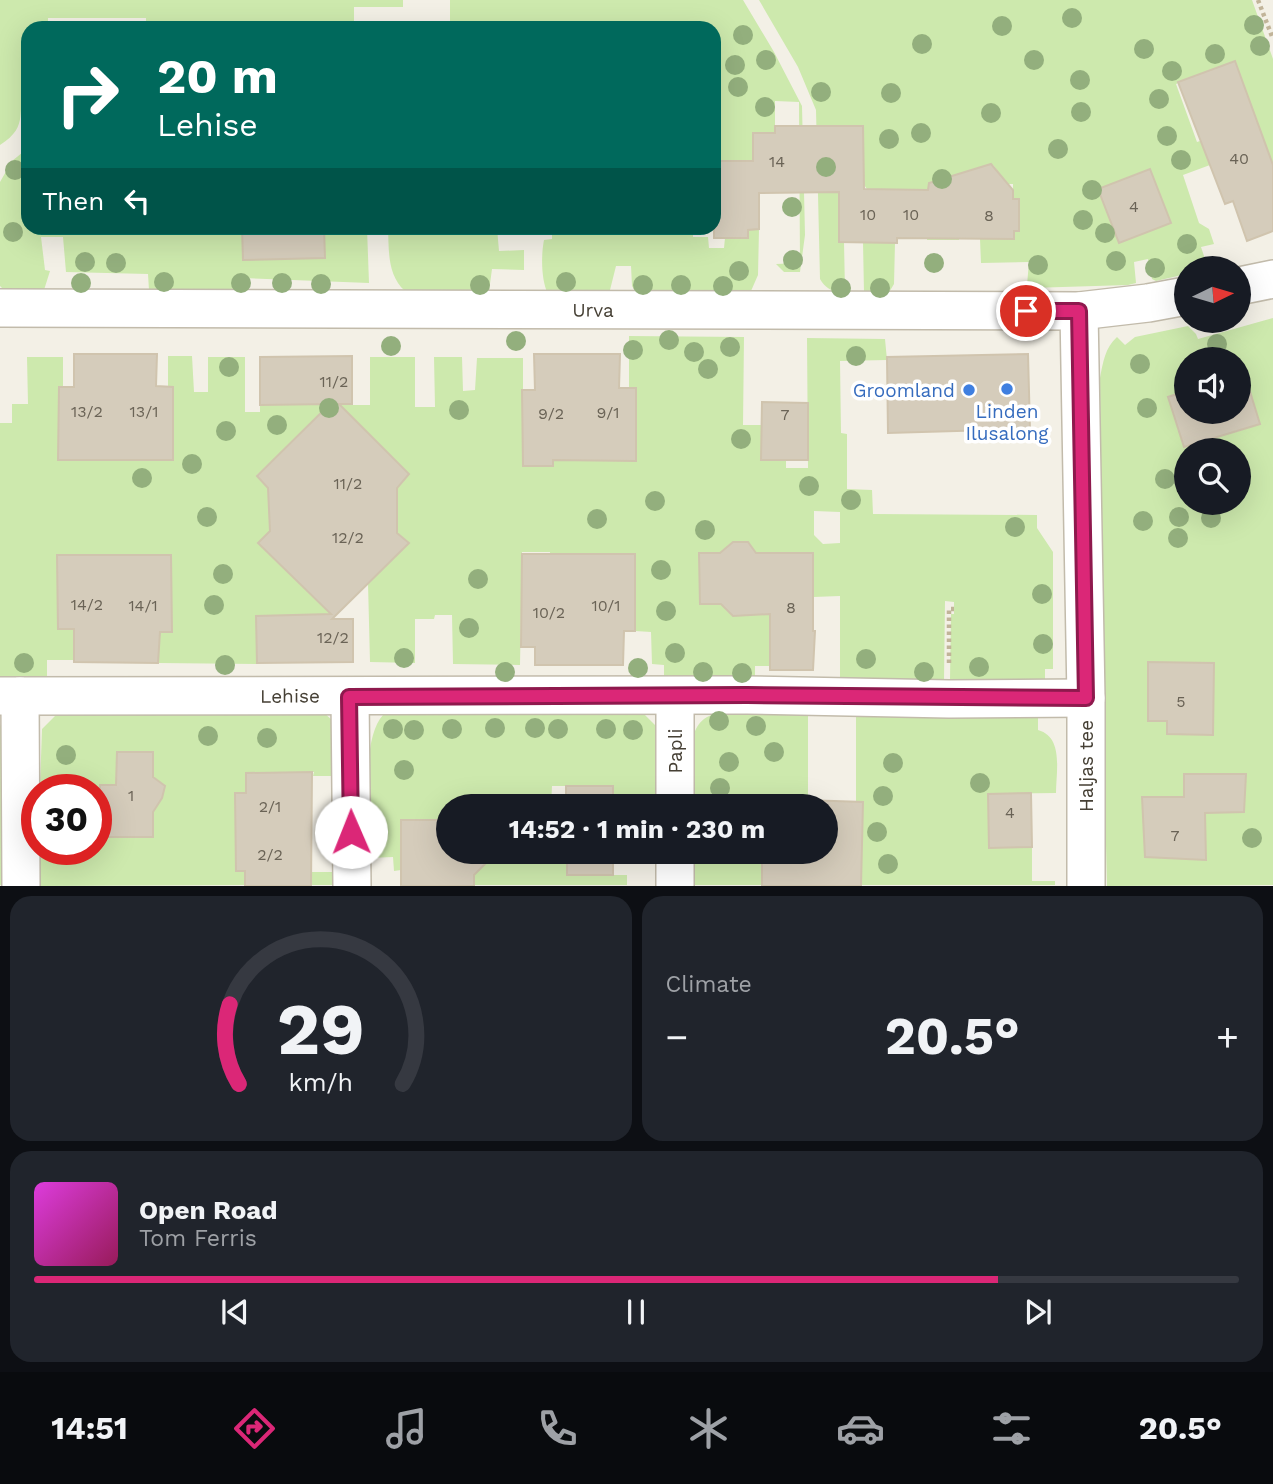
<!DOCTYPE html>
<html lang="en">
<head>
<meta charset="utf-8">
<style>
  body { margin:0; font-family:"Work Sans",sans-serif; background:#20242c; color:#f1f3f6; height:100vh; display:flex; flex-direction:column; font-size:26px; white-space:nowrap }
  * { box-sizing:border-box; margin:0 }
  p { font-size:23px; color:#9ea1a6 }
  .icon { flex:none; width:38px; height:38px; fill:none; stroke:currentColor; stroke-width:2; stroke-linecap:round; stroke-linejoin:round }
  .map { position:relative; height:886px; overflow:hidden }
  .panel { display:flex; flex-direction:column; gap:10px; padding:10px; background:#0d0f14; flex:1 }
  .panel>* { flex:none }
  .top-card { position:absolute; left:21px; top:21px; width:700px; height:214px; border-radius:21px; box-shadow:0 7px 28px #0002; background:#00695c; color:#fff; overflow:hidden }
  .needle { width:46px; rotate:85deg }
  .tools { position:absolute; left:1174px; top:256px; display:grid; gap:14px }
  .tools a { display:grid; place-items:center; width:77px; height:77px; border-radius:50%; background:#171b24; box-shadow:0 7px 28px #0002; font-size:35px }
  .speed { position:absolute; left:21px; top:774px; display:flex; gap:14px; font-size:35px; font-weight:700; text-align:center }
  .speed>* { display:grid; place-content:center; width:91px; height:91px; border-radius:50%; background:#171b24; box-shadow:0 7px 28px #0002; line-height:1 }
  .speed .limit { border:10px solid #d22; background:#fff; color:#111 }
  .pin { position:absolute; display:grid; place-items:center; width:60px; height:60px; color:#fff; margin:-30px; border:4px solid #fff; border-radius:50%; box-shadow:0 2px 7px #0007 }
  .me { position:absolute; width:77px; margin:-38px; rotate:359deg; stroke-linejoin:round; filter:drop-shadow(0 0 5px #0008) }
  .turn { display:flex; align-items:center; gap:24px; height:147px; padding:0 21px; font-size:32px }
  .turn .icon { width:91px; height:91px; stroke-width:2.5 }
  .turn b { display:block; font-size:49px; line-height:60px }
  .then { display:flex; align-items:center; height:66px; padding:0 21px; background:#0003; gap:14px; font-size:26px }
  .big { font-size:52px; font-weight:700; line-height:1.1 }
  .panel .widget { flex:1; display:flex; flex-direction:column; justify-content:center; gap:10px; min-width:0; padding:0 24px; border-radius:21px; background:#20242c }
  .panel .dial { align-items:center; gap:0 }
  .dial svg { height:182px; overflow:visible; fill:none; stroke:#363941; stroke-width:7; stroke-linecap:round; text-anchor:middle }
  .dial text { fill:#f1f3f6; stroke:none }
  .song { display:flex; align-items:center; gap:21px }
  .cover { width:84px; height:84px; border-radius:10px; background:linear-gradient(135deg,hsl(300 70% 55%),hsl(330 70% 35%)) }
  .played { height:7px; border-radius:4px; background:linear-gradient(90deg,#db2777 80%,#363941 80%) }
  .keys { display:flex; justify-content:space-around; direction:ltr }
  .heat { display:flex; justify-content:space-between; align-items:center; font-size:38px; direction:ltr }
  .panel .tiles { flex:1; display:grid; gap:10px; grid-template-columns:1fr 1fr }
  .widget:last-child { grid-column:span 2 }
  .trip { position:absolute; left:436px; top:794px; width:402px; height:70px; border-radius:35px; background:#171b24; box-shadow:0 7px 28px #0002; font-weight:700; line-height:70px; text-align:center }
  .tab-bar { display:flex; height:112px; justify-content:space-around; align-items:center; background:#090b0e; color:#9ea1a6 }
  .tab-bar .icon { width:49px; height:49px }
  .tab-bar .on { color:#db2777 }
  .tab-bar b { font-size:32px; color:#f1f3f6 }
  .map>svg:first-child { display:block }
</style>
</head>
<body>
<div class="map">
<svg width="1273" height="886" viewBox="0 0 1273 886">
  <rect width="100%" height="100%" fill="#f3f0e6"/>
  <path fill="#cde9ad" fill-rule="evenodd" d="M0 0H403V7H354V28H146V18H48V28H28V89C13 109 32 125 0 145Z
    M450 0H743L774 52 802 106 805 235 800 272H784L776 264 800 263 799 102 775 101V133H753V190L714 161V28H450Z
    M759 0H1252L1273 59V165L1234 61 1176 84 1197 142 1209 138 1210 165 1183 175 1199 223 1209 229 1214 244 1201 247 1208 268H1186V274L1156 281 1152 279 1148 259 1134 262 1136 283 1128 285 1030 288 1027 285 1029 262 981 263 980 239H1013L1014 231H1019V199H1013V184H997V170L993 165C986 165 968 173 959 175V240H927L926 190 867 189 862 182 839 190V241L844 242 845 291C833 293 826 289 820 279L816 110 798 67Z
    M28 148V228H367L369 283 243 278V290H149L148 274 66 272 63 237H41L45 270 50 271 44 290 2 288 0 286V182L12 161Z
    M388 228H497L499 251 524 250V270L492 269 489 291H405C387 275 389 250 388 228Z
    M552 228H693V237H708L709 248H724L725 238H747L748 230 759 229 758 275 751 291 745 293 635 291 632 286 631 266H616L610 290 602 293 548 294C541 280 541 255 544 240L552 239Z
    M863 242 895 243 894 284 888 294 864 292Z
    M1273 318V885L1107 886 1102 679 1100 378C1103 362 1105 348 1117 337L1125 345 1135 337 1188 326 1196 334 1198 339ZM1186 359H1239V411H1186ZM1186 450H1239V502H1186Z
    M629 336 744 337 743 425H762L786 460V468H808L807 338 885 339 887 360 840 361 841 433 847 434V489L872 490 873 514 1037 515V528L1053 552V669H1045V682L950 680 951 614H954V602L945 601 944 680H840V596L813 597 752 553V547L748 542H733L726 548V553H699L700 604H770V666H755V680L664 678V665L652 664 651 632 635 631 634 554H602L601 578 550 577V552H522L520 665 453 664 452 615H435L434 619H415V663L370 662 368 583 409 543 397 533V488L409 474 298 436 257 475 268 488 270 531 259 543 300 584 312 573 334 614H314V660L275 615 256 616 257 664 158 663 160 632 115 555H58L74 629V660H47V680H0V423H12V404H28L27 357H63V387L59 388 58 460H89L141 435 142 460H173V388L168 387V356H192L194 392H208V357H245V412H260V405L278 404 277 356 315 357 316 405H370V357H415V407H435L434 357H462L463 391 475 390 477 358H523V466H553V436L636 388H629ZM814 511 840 512V543L823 544 814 535Z
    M731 711 808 712V800L804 801V807H689C690 783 684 734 704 719 712 713 722 713 731 711Z
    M65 712H323L333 721 337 776H313L314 772H311L247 773 246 793H235L236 871H245V885L39 886V855H61V849H96V789L40 787 42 729 55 716Z
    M393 712 643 713 656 726 659 736V807H613L612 786H552L551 807H448V820H401V870L394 871 393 857 369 858C369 823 360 740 383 715Z
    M856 712 1038 717V730C1064 737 1056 772 1056 793L988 794 989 847H1032V881H1055V885H861L863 802 856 801Z
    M0 724 5 736 6 886 0 885Z
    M482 852H567V875H627V885H474V870L481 868 484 860Z
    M688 852H762V885H688Z
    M311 872H337V885H312Z"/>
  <path fill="#d5ccbb" stroke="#d0c4ae" stroke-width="2" d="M1235 61 1273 165V231L1247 241 1233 201 1225 204 1178 82Z
    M775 126H863L864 189 928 190 929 183 991 164 1013 190V199H1019V231H1014V239L897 238V243L839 242V192L759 193V229L748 230V238H714V161H753V133H775Z
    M1150 169 1171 223 1119 243 1098 189Z
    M242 228H324L325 258 243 260Z
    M74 354H157L156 386 173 387V460H58L59 387H74Z
    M534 354H620L619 388H636V461L553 460V466H523L522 390H535Z
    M1028 354 1030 429 888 433 887 357Z
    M352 356V404H339L409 474 397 488V533L409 543 332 619H353V662L257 663 256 616 331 614 258 543 270 531 268 488 257 476 330 404 260 405V357Z
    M1244 372 1260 424 1184 447 1168 397 1186 391V411H1239V374Z
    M762 402 808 403V460H761Z
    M733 542H748L756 553H813V631H815L813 670H770V614L733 616 721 604H700L699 553H720Z
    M522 554H635V631H624L623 665H535V647H521Z
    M57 555H171L172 632H160L158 663 74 662V629H58Z
    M1148 662 1214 663 1213 735 1167 734V721H1148Z
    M117 752H153V777L165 786 162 798 153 812V837H96V798H100V785H116Z
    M312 772 311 886H245V871H236L235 793H246V773Z
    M1184 774H1246L1244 812 1205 813 1206 860 1145 857 1142 797H1184Z
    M566 786H613V807H566Z
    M1031 793 1032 847 989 848 988 794Z
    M804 800 863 802 861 886H762V852H826V807H804Z
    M401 820H448V852H497L474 875V886H401Z
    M567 852H613V875H567Z"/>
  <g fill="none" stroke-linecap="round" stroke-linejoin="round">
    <defs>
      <g id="minor">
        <path d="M1239 286 1273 279"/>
        <path id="s1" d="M0 308 1079 311 1148 303 1186 296"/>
        <path d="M1079 311 1086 698V886"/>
        <path id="s2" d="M0 696 747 695 949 699 1086 698"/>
        <path d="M20 696 21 886"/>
        <path d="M675 696V807"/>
        <path d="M350 697 352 886"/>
        <path d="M675 852V886"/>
      </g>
    </defs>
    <use href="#minor" stroke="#c2bbab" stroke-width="40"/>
    <path stroke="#c1b499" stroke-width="4.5" stroke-dasharray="3.5 3.5" stroke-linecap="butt" d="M1258 0 1273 39
      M949 663V609H954"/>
    <use href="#minor" stroke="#fff" stroke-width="37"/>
  </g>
  <g fill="#93af7d">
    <circle cx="1072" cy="18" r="10"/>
    <circle cx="1254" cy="25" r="10"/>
    <circle cx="1002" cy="26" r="10"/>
    <circle cx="743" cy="35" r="10"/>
    <circle cx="922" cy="44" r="10"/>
    <circle cx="1260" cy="46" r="10"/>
    <circle cx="1144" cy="49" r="10"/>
    <circle cx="1215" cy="54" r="10"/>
    <circle cx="766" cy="60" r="10"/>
    <circle cx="1034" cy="60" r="10"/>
    <circle cx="735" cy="65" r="10"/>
    <circle cx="1172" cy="71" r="10"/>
    <circle cx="1080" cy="80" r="10"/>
    <circle cx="738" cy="87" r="10"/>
    <circle cx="821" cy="92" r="10"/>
    <circle cx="891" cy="93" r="10"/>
    <circle cx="1159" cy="99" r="10"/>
    <circle cx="765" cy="107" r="10"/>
    <circle cx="1081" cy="112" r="10"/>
    <circle cx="991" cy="113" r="10"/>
    <circle cx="921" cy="133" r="10"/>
    <circle cx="1167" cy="136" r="10"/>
    <circle cx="889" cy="139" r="10"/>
    <circle cx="1058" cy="149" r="10"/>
    <circle cx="1181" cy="160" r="10"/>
    <circle cx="826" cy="167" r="10"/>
    <circle cx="15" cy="170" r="10"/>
    <circle cx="942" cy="179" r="10"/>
    <circle cx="1092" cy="190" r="10"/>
    <circle cx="792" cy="207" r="10"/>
    <circle cx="1083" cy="220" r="10"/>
    <circle cx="13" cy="232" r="10"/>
    <circle cx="1105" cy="233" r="10"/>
    <circle cx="1187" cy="244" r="10"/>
    <circle cx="793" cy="260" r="10"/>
    <circle cx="1116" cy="261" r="10"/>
    <circle cx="85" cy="262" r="10"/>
    <circle cx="116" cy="263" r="10"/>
    <circle cx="934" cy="263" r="10"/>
    <circle cx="1038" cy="265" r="10"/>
    <circle cx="1155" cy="268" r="10"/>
    <circle cx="739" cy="271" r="10"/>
    <circle cx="164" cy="282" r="10"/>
    <circle cx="566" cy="282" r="10"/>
    <circle cx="81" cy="283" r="10"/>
    <circle cx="241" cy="283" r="10"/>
    <circle cx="282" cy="283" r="10"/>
    <circle cx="321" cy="284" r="10"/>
    <circle cx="480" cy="285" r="10"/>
    <circle cx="643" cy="285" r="10"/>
    <circle cx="681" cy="285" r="10"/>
    <circle cx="723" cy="286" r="10"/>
    <circle cx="841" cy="288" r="10"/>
    <circle cx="880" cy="288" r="10"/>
    <circle cx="669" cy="340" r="10"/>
    <circle cx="516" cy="341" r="10"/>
    <circle cx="1217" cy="344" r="10"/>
    <circle cx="391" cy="346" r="10"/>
    <circle cx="730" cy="347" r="10"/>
    <circle cx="633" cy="350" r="10"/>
    <circle cx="694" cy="352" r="10"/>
    <circle cx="856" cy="356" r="10"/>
    <circle cx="1140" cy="364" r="10"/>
    <circle cx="229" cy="367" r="10"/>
    <circle cx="708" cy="369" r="10"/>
    <circle cx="329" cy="408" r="10"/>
    <circle cx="1147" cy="408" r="10"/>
    <circle cx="459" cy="410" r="10"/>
    <circle cx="277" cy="425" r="10"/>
    <circle cx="226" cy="431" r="10"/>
    <circle cx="741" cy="439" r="10"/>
    <circle cx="192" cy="464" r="10"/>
    <circle cx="142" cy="478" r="10"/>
    <circle cx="1165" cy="479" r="10"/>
    <circle cx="809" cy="486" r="10"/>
    <circle cx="851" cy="500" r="10"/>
    <circle cx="655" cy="501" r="10"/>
    <circle cx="207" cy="517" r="10"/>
    <circle cx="1179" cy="517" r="10"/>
    <circle cx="1211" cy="518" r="10"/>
    <circle cx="597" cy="519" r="10"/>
    <circle cx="1143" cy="521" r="10"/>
    <circle cx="1015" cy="527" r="10"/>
    <circle cx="705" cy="530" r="10"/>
    <circle cx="1178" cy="538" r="10"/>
    <circle cx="661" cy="570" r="10"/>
    <circle cx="223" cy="574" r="10"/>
    <circle cx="478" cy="579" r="10"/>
    <circle cx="1042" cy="594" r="10"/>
    <circle cx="214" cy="605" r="10"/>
    <circle cx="666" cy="611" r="10"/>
    <circle cx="469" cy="628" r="10"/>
    <circle cx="1043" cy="644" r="10"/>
    <circle cx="675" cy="653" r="10"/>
    <circle cx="404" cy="658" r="10"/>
    <circle cx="866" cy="659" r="10"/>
    <circle cx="24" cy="663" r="10"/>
    <circle cx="225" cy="665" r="10"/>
    <circle cx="979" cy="667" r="10"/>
    <circle cx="638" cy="668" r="10"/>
    <circle cx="505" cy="672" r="10"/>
    <circle cx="703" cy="672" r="10"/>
    <circle cx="924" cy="672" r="10"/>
    <circle cx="742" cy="673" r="10"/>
    <circle cx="719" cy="721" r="10"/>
    <circle cx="756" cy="726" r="10"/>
    <circle cx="495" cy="728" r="10"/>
    <circle cx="535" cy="728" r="10"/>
    <circle cx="393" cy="729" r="10"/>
    <circle cx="452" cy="729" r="10"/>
    <circle cx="558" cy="729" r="10"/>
    <circle cx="606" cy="729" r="10"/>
    <circle cx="414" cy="730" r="10"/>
    <circle cx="633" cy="730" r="10"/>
    <circle cx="208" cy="736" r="10"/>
    <circle cx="267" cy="738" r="10"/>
    <circle cx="774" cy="752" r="10"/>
    <circle cx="66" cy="755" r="10"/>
    <circle cx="729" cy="762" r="10"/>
    <circle cx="893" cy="763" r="10"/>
    <circle cx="404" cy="770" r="10"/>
    <circle cx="980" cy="783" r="10"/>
    <circle cx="720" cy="788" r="10"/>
    <circle cx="883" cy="796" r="10"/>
    <circle cx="877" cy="832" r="10"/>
    <circle cx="1252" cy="838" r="10"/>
    <circle cx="888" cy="864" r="10"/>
  </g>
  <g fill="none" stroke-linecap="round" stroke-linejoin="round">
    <defs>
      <path id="route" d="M351 832 349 697 747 695 1086 698 1079 311H1026"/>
    </defs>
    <use href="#route" stroke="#8e194d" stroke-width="18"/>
    <use href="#route" stroke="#db2777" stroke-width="12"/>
  </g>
  <g fill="#3f7fe0" stroke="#fff" stroke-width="2.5">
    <circle cx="1007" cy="389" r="7"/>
    <circle cx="969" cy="390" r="7"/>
  </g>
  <g text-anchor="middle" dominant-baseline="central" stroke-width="7" stroke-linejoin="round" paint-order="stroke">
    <g font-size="16" fill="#6a6356">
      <text x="1239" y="158">40</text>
      <text x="777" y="161">14</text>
      <text x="1134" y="206">4</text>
      <text x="868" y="214">10</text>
      <text x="911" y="214">10</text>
      <text x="989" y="215">8</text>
      <text x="334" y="381">11/2</text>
      <text x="87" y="411">13/2</text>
      <text x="144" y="411">13/1</text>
      <text x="608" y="412">9/1</text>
      <text x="551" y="413">9/2</text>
      <text x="785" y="414">7</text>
      <text x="348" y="483">11/2</text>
      <text x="348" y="537">12/2</text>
      <text x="87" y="604">14/2</text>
      <text x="143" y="605">14/1</text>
      <text x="606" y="605">10/1</text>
      <text x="791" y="607">8</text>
      <text x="549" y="612">10/2</text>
      <text x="333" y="637">12/2</text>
      <text x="1181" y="701">5</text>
      <text x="131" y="795">1</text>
      <text x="270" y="806">2/1</text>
      <text x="1010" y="812">4</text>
      <text x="1175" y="835">7</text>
      <text x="270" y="854">2/2</text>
    </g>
    <g font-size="19" fill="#464035" stroke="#fff">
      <text stroke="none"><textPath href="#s1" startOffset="593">Urva</textPath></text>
      <text stroke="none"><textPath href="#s2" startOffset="290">Lehise</textPath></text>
      <text transform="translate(675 751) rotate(-90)">Papli</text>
      <text transform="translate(1086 766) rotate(-90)">Haljas tee</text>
    </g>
    <g font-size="19" fill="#366cbe" stroke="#fff" text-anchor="end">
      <text x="955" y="390">Groomland</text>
      <text x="1007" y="411" text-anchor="middle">Linden<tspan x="1007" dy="22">Ilusalong</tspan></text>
    </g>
  </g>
</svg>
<div class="tools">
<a><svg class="needle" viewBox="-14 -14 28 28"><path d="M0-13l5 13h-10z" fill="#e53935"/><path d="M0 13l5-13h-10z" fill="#9ea1a6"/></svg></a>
<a><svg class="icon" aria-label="sound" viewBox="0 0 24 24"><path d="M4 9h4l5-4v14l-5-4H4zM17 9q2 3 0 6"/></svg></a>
<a><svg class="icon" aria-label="search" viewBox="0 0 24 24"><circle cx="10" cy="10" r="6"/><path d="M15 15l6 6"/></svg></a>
</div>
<div class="speed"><div class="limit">30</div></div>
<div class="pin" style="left:1026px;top:311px;background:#d93025"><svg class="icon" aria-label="arrive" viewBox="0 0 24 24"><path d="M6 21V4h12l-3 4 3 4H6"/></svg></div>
<svg class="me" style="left:351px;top:832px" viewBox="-20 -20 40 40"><circle r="19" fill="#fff"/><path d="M0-13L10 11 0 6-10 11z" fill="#db2777"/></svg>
<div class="trip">14:52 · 1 min · 230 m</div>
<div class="top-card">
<div class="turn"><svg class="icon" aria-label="right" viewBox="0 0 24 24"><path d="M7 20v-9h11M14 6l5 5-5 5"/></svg><div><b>20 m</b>Lehise</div></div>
<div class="then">Then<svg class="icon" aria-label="left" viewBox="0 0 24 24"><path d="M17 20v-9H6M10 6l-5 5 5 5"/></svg></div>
</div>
</div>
<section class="panel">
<div class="tiles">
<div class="widget dial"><svg viewBox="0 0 100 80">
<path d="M14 69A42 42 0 1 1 86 69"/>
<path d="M14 69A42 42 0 0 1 10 34" stroke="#db2777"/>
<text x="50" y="56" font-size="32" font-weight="700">29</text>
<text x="50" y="72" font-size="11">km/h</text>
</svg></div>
<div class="widget"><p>Climate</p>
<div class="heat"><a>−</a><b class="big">20.5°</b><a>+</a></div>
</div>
<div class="widget">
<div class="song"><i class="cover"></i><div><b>Open Road</b><p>Tom Ferris</p></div></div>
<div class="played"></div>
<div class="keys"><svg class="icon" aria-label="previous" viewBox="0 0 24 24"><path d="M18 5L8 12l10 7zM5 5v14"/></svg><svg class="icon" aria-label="pause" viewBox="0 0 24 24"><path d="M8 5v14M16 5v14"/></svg><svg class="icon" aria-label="next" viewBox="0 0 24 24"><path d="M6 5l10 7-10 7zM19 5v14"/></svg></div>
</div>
</div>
</section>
<nav class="tab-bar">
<b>14:51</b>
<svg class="icon on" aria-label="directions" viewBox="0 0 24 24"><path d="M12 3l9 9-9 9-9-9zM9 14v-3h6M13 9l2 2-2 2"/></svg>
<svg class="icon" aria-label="music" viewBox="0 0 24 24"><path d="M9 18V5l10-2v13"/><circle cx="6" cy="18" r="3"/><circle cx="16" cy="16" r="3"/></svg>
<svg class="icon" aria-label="phone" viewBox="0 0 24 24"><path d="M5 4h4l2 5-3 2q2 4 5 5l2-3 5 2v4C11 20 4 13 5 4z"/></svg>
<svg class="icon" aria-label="climate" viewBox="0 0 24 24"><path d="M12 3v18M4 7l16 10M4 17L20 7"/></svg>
<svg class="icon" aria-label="car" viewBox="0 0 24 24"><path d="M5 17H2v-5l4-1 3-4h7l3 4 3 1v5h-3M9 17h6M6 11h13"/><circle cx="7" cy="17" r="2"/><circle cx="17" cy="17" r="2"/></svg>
<svg class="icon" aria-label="filters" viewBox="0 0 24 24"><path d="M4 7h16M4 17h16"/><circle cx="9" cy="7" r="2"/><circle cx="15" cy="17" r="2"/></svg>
<b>20.5°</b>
</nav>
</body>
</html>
